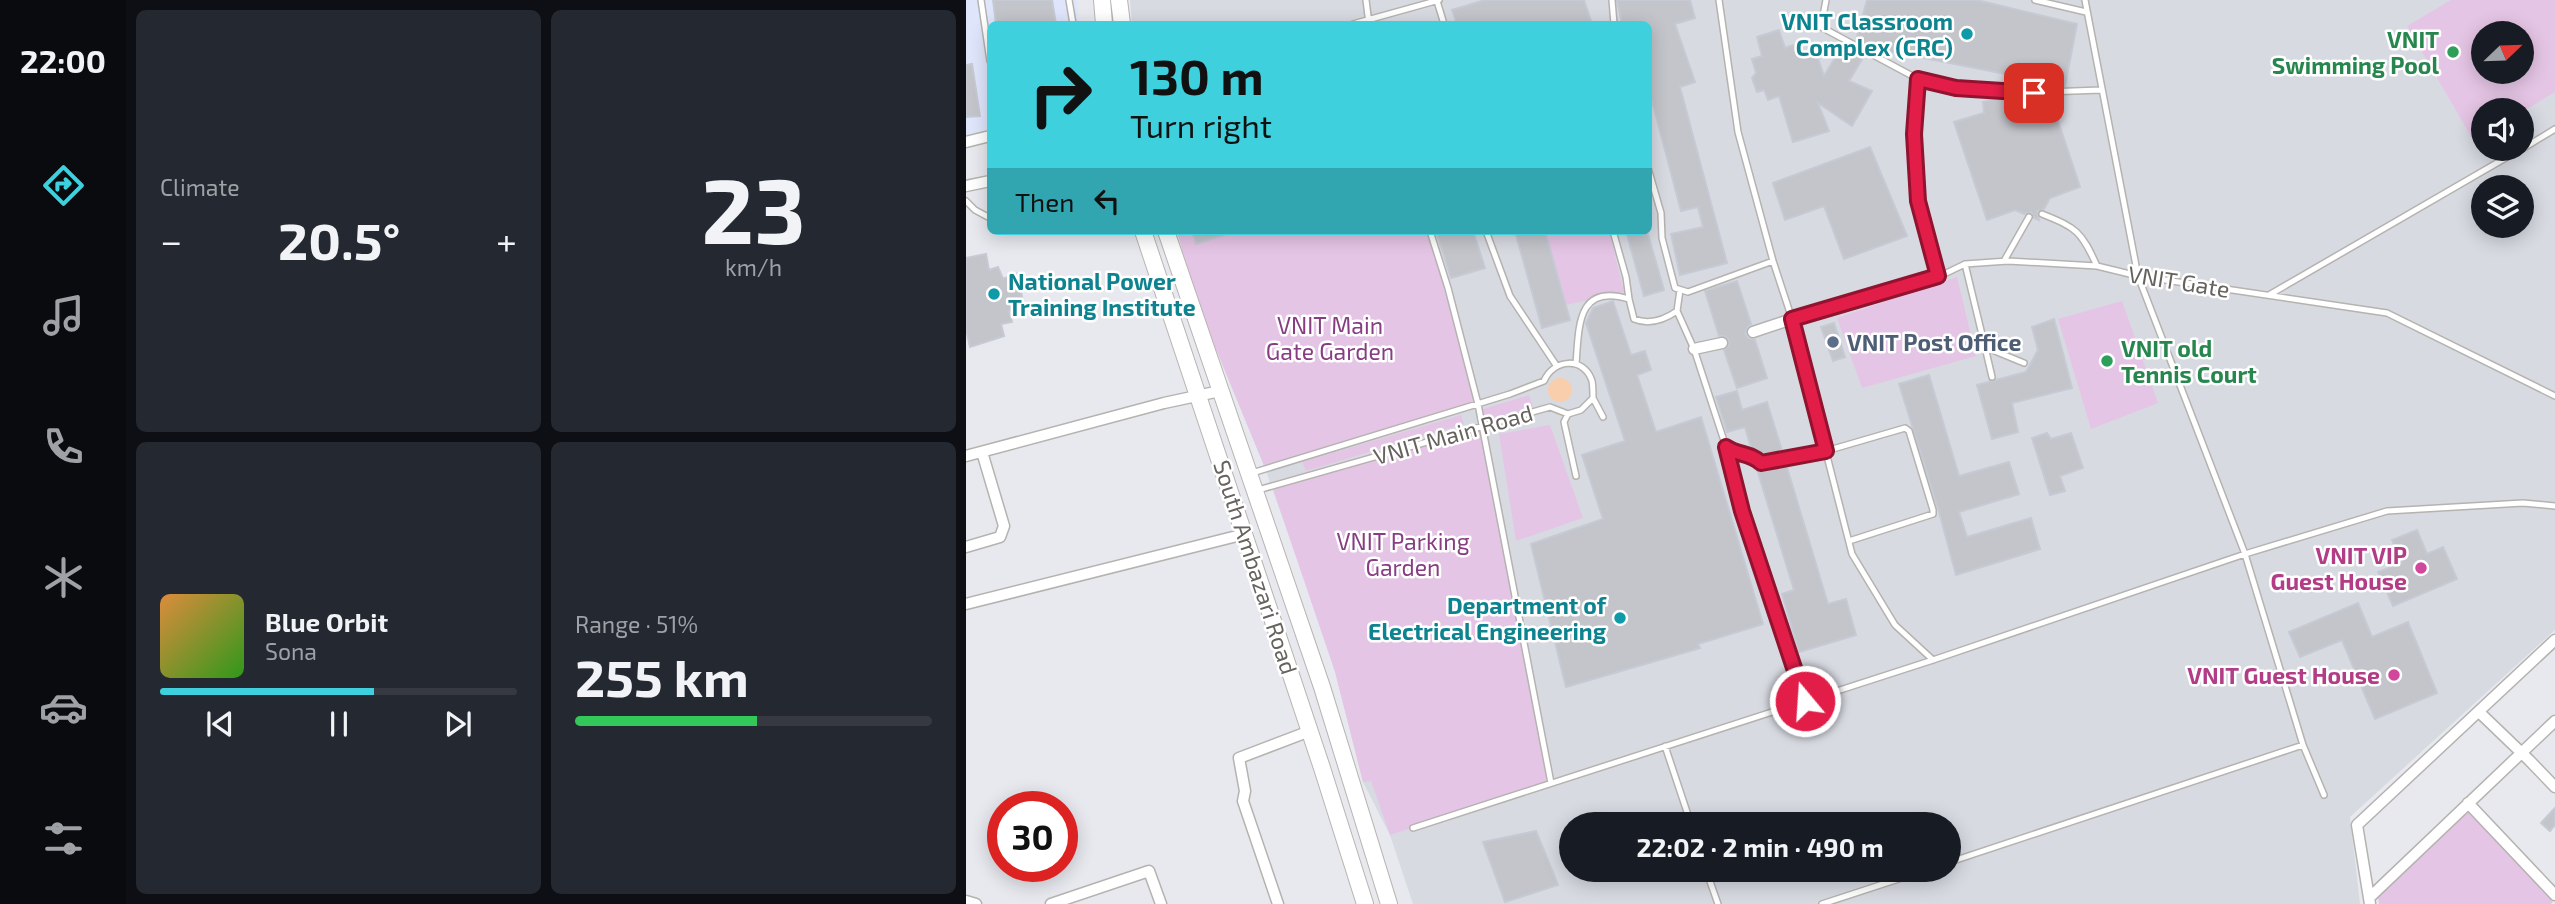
<!DOCTYPE html>
<html lang="en">
<head>
<meta charset="utf-8">
<style>
  body { margin:0; font-family:"Exo 2",sans-serif; background:#242831; color:#f1f3f6; height:100vh; display:flex; flex-direction:column; font-size:26px; white-space:nowrap }
  * { box-sizing:border-box; margin:0 }
  p { font-size:23px; color:#9ea1a6 }
  .icon { flex:none; width:38px; height:38px; fill:none; stroke:currentColor; stroke-width:2; stroke-linecap:round; stroke-linejoin:round }
  .map { position:relative; flex:1; overflow:hidden }
  .sheet { display:flex; flex-direction:column; gap:10px; padding:10px; background:#0d0f14; width:840px }
  .sheet>* { flex:none }
  .hud { position:absolute; left:21px; top:21px; width:665px; height:214px; border-radius:10px; box-shadow:0 4px 18px #0003; background:#3ed0dd; color:#111; overflow:hidden }
  .needle { width:46px; rotate:67deg }
  .fabs { position:absolute; left:1505px; top:21px; display:grid; gap:14px }
  .fabs a { display:grid; place-items:center; width:63px; height:63px; border-radius:50%; background:#171b24; box-shadow:0 4px 18px #0003; font-size:35px }
  .speed { position:absolute; left:21px; top:791px; display:flex; gap:14px; font-size:35px; font-weight:700; text-align:center }
  .speed>* { display:grid; place-content:center; width:91px; height:91px; border-radius:50%; background:#171b24; box-shadow:0 4px 18px #0003; line-height:1 }
  .speed .limit { border:10px solid #d22; background:#fff; color:#111 }
  .pin { position:absolute; display:grid; place-items:center; width:60px; height:60px; color:#fff; margin:-30px; border-radius:14px; box-shadow:0 4px 10px #0006 }
  .me { position:absolute; width:77px; margin:-38px; rotate:342deg; stroke-linejoin:round; filter:drop-shadow(0 0 5px #0008) }
  .turn { display:flex; align-items:center; gap:24px; height:147px; padding:0 28px; font-size:32px }
  .turn .icon { width:91px; height:91px; stroke-width:2.5 }
  .turn b { display:block; font-size:49px; line-height:60px }
  .then { display:flex; align-items:center; height:66px; padding:0 28px; background:#0003; gap:14px; font-size:26px }
  .big { font-size:52px; font-weight:700; line-height:1.1 }
  .sheet .card { flex:1; display:flex; flex-direction:column; justify-content:center; gap:10px; min-width:0; padding:0 24px; border-radius:10px; background:#242831 }
  .sheet .dial { align-items:center; gap:0 }
  .dial b { font-size:91px; line-height:1 }
  .song { display:flex; align-items:center; gap:21px }
  .cover { width:84px; height:84px; border-radius:10px; background:linear-gradient(135deg,hsl(30 70% 55%),hsl(110 70% 35%)) }
  .played { height:7px; border-radius:4px; background:linear-gradient(90deg,#3ed0dd 60%,#363941 60%) }
  .keys { display:flex; justify-content:space-around; direction:ltr }
  .heat { display:flex; justify-content:space-between; align-items:center; font-size:38px; direction:ltr }
  .charge { height:10px; border-radius:5px; background:linear-gradient(90deg,#34c759 51%,#363941 0) }
  .sheet .tiles { flex:1; display:grid; gap:10px; grid-template-columns:repeat(2,1fr) }
  .trip { position:absolute; left:593px; top:812px; width:402px; height:70px; border-radius:35px; background:#171b24; box-shadow:0 4px 18px #0003; font-weight:700; line-height:70px; text-align:center }
  main { display:flex; flex:1; min-height:0 }
  .tab-bar { display:flex; flex-direction:column; width:126px; justify-content:space-around; align-items:center; background:#090b0e; color:#9ea1a6 }
  .tab-bar .icon { width:49px; height:49px }
  .tab-bar .on { color:#3ed0dd }
  .tab-bar b { font-size:32px; color:#f1f3f6 }
  .map>svg:first-child { display:block }
</style>
</head>
<body>
<main>
<nav class="tab-bar">
<b>22:00</b>
<svg class="icon on" aria-label="directions" viewBox="0 0 24 24"><path d="M12 3l9 9-9 9-9-9zM9 14v-3h6M13 9l2 2-2 2"/></svg>
<svg class="icon" aria-label="music" viewBox="0 0 24 24"><path d="M9 18V5l10-2v13"/><circle cx="6" cy="18" r="3"/><circle cx="16" cy="16" r="3"/></svg>
<svg class="icon" aria-label="phone" viewBox="0 0 24 24"><path d="M5 4h4l2 5-3 2q2 4 5 5l2-3 5 2v4C11 20 4 13 5 4z"/></svg>
<svg class="icon" aria-label="climate" viewBox="0 0 24 24"><path d="M12 3v18M4 7l16 10M4 17L20 7"/></svg>
<svg class="icon" aria-label="car" viewBox="0 0 24 24"><path d="M5 17H2v-5l4-1 3-4h7l3 4 3 1v5h-3M9 17h6M6 11h13"/><circle cx="7" cy="17" r="2"/><circle cx="17" cy="17" r="2"/></svg>
<svg class="icon" aria-label="filters" viewBox="0 0 24 24"><path d="M4 7h16M4 17h16"/><circle cx="9" cy="7" r="2"/><circle cx="15" cy="17" r="2"/></svg>
</nav>
<section class="sheet">
<div class="tiles">
<div class="card"><p>Climate</p>
<div class="heat"><a>−</a><b class="big">20.5°</b><a>+</a></div>
</div>
<div class="card dial"><b>23</b><p>km/h</p></div>
<div class="card">
<div class="song"><i class="cover"></i><div><b>Blue Orbit</b><p>Sona</p></div></div>
<div class="played"></div>
<div class="keys"><svg class="icon" aria-label="previous" viewBox="0 0 24 24"><path d="M18 5L8 12l10 7zM5 5v14"/></svg><svg class="icon" aria-label="pause" viewBox="0 0 24 24"><path d="M8 5v14M16 5v14"/></svg><svg class="icon" aria-label="next" viewBox="0 0 24 24"><path d="M6 5l10 7-10 7zM19 5v14"/></svg></div>
</div>
<div class="card"><p>Range · 51%</p><b class="big">255 km</b><div class="charge"></div></div>
</div>
</section>
<div class="map">
<svg width="1589" height="904" viewBox="0 0 1589 904">
  <rect width="100%" height="100%" fill="#e7e9ef"/>
  <path fill="#dfe6fc" d="M0 0H111L113 24H24V133L0 137Z"/>
  <path fill="#d8dae2" fill-rule="evenodd" d="M164 0H1589V630L1384 817 1394 904H447L424 835 397 782 366 659 299 468 231 303 211 231H682V24H166ZM1517 33H1556V72H1517ZM1517 110H1556V149H1517ZM1517 187H1556V226H1517ZM606 824H984V870H606Z"/>
  <path fill="#e5c5e5" fill-rule="evenodd" d="M1485 0H1589V92L1556 112 1517 110V134L1507 140 1441 26ZM1556 33V72H1517V33Z
    M211 231H464L512 404 299 468 231 303Z
    M579 231H643L658 292 600 305Z
    M991 277 1010 356 896 388 871 318Z
    M1156 301 1192 403 1125 429 1092 319Z
    M563 395 567 407 517 421V409Z
    M495 415 498 424 340 471 336 462Z
    M516 425 585 783 424 835 405 781 397 782 369 672 306 486Z
    M584 425 617 518 550 541 533 434Z
    M1503 810 1587 901 1585 904H1413L1412 897Z"/>
  <path fill="#f9cead" d="M582 390a12 12 0 1 1 24 0a12 12 0 1 1-24 0Z"/>
  <path fill="#c3c5cb" stroke="#c5cad4" stroke-width="2" d="M27 0H86L90 24H30Z
    M519 0H618L626 24H491L486 10Z
    M651 0H724L729 18 709 24 729 82 714 87 761 263 714 275 705 234 737 227 732 207 715 211 685 97 682 98V24H656Z
    M901 0H1011L1111 24 1099 86 903 47 890 40Z
    M813 30 819 48 833 43 837 53 849 49 858 76 875 48 886 55 888 50 898 56 883 81 906 91 886 126 852 103 863 131 827 142 813 96 802 100 798 90 791 92 786 78 790 73 786 59 796 56 791 37Z
    M6 64 14 116 0 117V65Z
    M1038 97H1084L1114 187 1084 198 1078 209 1071 211 1073 220 1068 218 1065 212 1058 214 1049 210 1021 220 988 122 1018 113 1017 102Z
    M904 147 941 236 878 259 858 206 819 220 807 183Z
    M226 231H263V233L230 244Z
    M470 231H507L519 268 485 278Z
    M549 231H579L604 320 576 328Z
    M660 231H681L698 290 678 296Z
    M20 254 23 270 32 267 37 279 52 273 58 309 43 311 46 322 35 324 38 336 4 347 0 329V258Z
    M771 281 785 324 781 327 779 334 782 338 789 340 801 378 771 388 758 350 763 346V341L759 336H753L739 291Z
    M647 301 665 355 679 351 685 370 671 375 690 432 735 417 797 624 732 644 734 648 600 687 565 544 637 519 616 455 659 441 620 323 627 308Z
    M1088 319 1106 388 1046 403 1052 432 1026 439 1011 385 1060 372 1072 350 1066 327Z
    M868 323 879 357 867 361 855 327Z
    M963 375 993 476 1043 462 1053 494 993 512 1001 537 1065 518 1074 549 990 575 972 508 933 384Z
    M771 391 776 410 801 402 817 454 796 457 786 451 779 427 761 432 750 397Z
    M1081 433 1085 439 1105 433 1117 468 1094 476 1099 491 1084 495 1066 438Z
    M820 464 862 604 880 599 890 635 833 652 816 594 828 590 790 466 795 468Z
    M1451 530 1461 554 1477 547 1491 579 1427 606 1412 572 1436 563 1426 540Z
    M1392 603 1406 637 1442 622 1471 693 1409 719 1376 640 1334 657 1323 632Z
    M1589 808V825L1584 831 1575 823Z
    M570 831 592 885 539 902 517 842Z"/>
  <g fill="none" stroke-linecap="round" stroke-linejoin="round">
    <defs>
      <path id="lane" d="M15 0 24 61
        M103 0 107 24
        M400 0 403 24
        M646 0 648 24
        M753 0 772 132 807 261 826 319 886 554 929 625 967 660
        M860 0 855 27 952 79 990 88 1054 93 1135 90
        M1069 0 1120 12
        M1119 0 1172 276 1279 554 1337 745 1358 795
        M471 1 478 24
        M387 24 473 0
        M952 79 948 134 952 201 972 277
        M1556 149 1589 129
        M682 168 695 213 696 238 709 288 722 292 807 261
        M0 201 9 210 24 218
        M1076 214C1111 228 1115 231 1131 266
        M464 231 482 288 512 404 585 783
        M520 231 544 296 590 365
        M647 231 660 277 663 299
        M1038 261 1063 217
        M999 264 1019 347 1058 363
        M1303 295 1555 149
        M711 311 728 349 760 447C771 455 785 453 795 463L860 451 939 428 943 431 967 510V514L883 541
        M826 319 972 277 999 264 1042 261 1131 266 1172 276 1421 313 1589 396
        M1019 347 1026 377
        M610 364C613 326 611 283 663 299L668 319C683 325 698 320 711 311L714 290
        M627 398 637 417
        M602 414 598 422 610 476
        M286 473 544 394 578 381C587 359 618 356 626 381 627 386 627 393 627 398L615 410 602 414 584 407 292 490
        M699 746 725 824
        M447 828 967 660 1279 554 1421 511 1557 503 1589 506
        M984 862 1337 745
        M740 870 752 904
        M856 904 960 870"/>
      <path id="street" d="M0 142 24 136
        M0 186 24 181
        M787 332 826 319
        M728 349 756 343
        M760 447 776 511 839 701
        M0 456 198 403 254 391
        M0 547 34 537 38 526 16 452
        M0 604 279 534
        M1513 712 1563 760 1589 787
        M1502 803 1589 895
        M1403 898 1589 721
        M0 901 10 904
        M85 904 183 871 195 904
        M312 904 277 801 279 791 273 758 344 731
        M1404 904 1391 825 1589 640"/>
      <path id="secondary" d="M136 0 138 24
        M153 0 156 24
        M177 231 356 768 399 904
        M200 231 356 687 423 904"/>
    </defs>
    <use href="#lane" stroke="#b5b3af" stroke-width="8"/>
    <use href="#street" stroke="#b5b3af" stroke-width="13"/>
    <use href="#secondary" stroke="#b8b5b1" stroke-width="18"/>
    <use href="#lane" stroke="#fff" stroke-width="5"/>
    <use href="#street" stroke="#fff" stroke-width="10"/>
    <use href="#secondary" stroke="#fff" stroke-width="16"/>
  </g>
  <g fill="none" stroke-linecap="round" stroke-linejoin="round">
    <defs>
      <path id="route" d="M839 701 776 511 760 447C771 455 785 453 795 463L860 451 826 319 972 276 952 201 948 134 952 79 990 88 1068 93"/>
    </defs>
    <use href="#route" stroke="#92132f" stroke-width="18"/>
    <use href="#route" stroke="#e11d48" stroke-width="12"/>
  </g>
  <g fill="#0f9aa8" stroke="#fff" stroke-width="2.5">
    <circle cx="1001" cy="34" r="7"/>
    <circle cx="28" cy="294" r="7"/>
    <circle cx="654" cy="618" r="7"/>
  </g>
  <g fill="#2e9e5b" stroke="#fff" stroke-width="2.5">
    <circle cx="1487" cy="52" r="7"/>
    <circle cx="1141" cy="361" r="7"/>
  </g>
  <circle fill="#5c6f8a" stroke="#fff" stroke-width="2.5" cx="867" cy="342" r="7"/>
  <g fill="#d1479c" stroke="#fff" stroke-width="2.5">
    <circle cx="1455" cy="568" r="7"/>
    <circle cx="1428" cy="675" r="7"/>
  </g>
  <g text-anchor="middle" dominant-baseline="central" stroke-width="5" stroke-linejoin="round" paint-order="stroke">
    <g font-size="23" font-weight="bold" fill="#0d838f" stroke="#fff" text-anchor="end">
      <text x="987" y="21">VNIT Classroom<tspan x="987" dy="26">Complex (CRC)</tspan></text>
      <text x="42" y="281" text-anchor="start">National Power<tspan x="42" dy="26">Training Institute</tspan></text>
      <text x="640" y="605">Department of<tspan x="640" dy="26">Electrical Engineering</tspan></text>
    </g>
    <g font-size="23" font-weight="bold" fill="#27864d" stroke="#fff" text-anchor="end">
      <text x="1473" y="39">VNIT<tspan x="1473" dy="26">Swimming Pool</tspan></text>
      <text x="1155" y="348" text-anchor="start">VNIT old<tspan x="1155" dy="26">Tennis Court</tspan></text>
    </g>
    <g font-size="23" fill="#66625e" stroke="#fff">
      <text transform="translate(1213 281) rotate(9)">VNIT Gate</text>
      <text transform="translate(487 434) rotate(-16)">VNIT Main Road</text>
      <text transform="translate(290 567) rotate(72)">South Ambazari Road</text>
    </g>
    <g font-size="23" fill="#863d82" stroke="#fff">
      <text x="364" y="325">VNIT Main<tspan x="364" dy="26">Gate Garden</tspan></text>
      <text x="437" y="541">VNIT Parking<tspan x="437" dy="26">Garden</tspan></text>
    </g>
    <g font-size="23" font-weight="bold" fill="#4e5e75" stroke="#fff" text-anchor="start">
      <text x="881" y="342">VNIT Post Office</text>
    </g>
    <g font-size="23" font-weight="bold" fill="#b23c85" stroke="#fff" text-anchor="end">
      <text x="1441" y="555">VNIT VIP<tspan x="1441" dy="26">Guest House</tspan></text>
      <text x="1414" y="675">VNIT Guest House</text>
    </g>
  </g>
</svg>
<div class="fabs">
<a><svg class="needle" viewBox="-14 -14 28 28"><path d="M0-13l5 13h-10z" fill="#e53935"/><path d="M0 13l5-13h-10z" fill="#9ea1a6"/></svg></a>
<a><svg class="icon" aria-label="sound" viewBox="0 0 24 24"><path d="M4 9h4l5-4v14l-5-4H4zM17 9q2 3 0 6"/></svg></a>
<a><svg class="icon" aria-label="layers" viewBox="0 0 24 24"><path d="M12 4l9 5-9 5-9-5zM3 14l9 5 9-5"/></svg></a>
</div>
<div class="speed"><div class="limit">30</div></div>
<div class="pin" style="left:1068px;top:93px;background:#d93025"><svg class="icon" aria-label="arrive" viewBox="0 0 24 24"><path d="M6 21V4h12l-3 4 3 4H6"/></svg></div>
<svg class="me" style="left:839px;top:701px" viewBox="-20 -20 40 40"><circle r="17" fill="#e11d48" stroke="#fff" stroke-width="3"/><path d="M0-11L8 9 0 5-8 9z" fill="#fff"/></svg>
<div class="trip">22:02 · 2 min · 490 m</div>
<div class="hud">
<div class="turn"><svg class="icon" aria-label="right" viewBox="0 0 24 24"><path d="M7 20v-9h11M14 6l5 5-5 5"/></svg><div><b>130 m</b>Turn right</div></div>
<div class="then">Then<svg class="icon" aria-label="left" viewBox="0 0 24 24"><path d="M17 20v-9H6M10 6l-5 5 5 5"/></svg></div>
</div>
</div>
</main>
</body>
</html>
